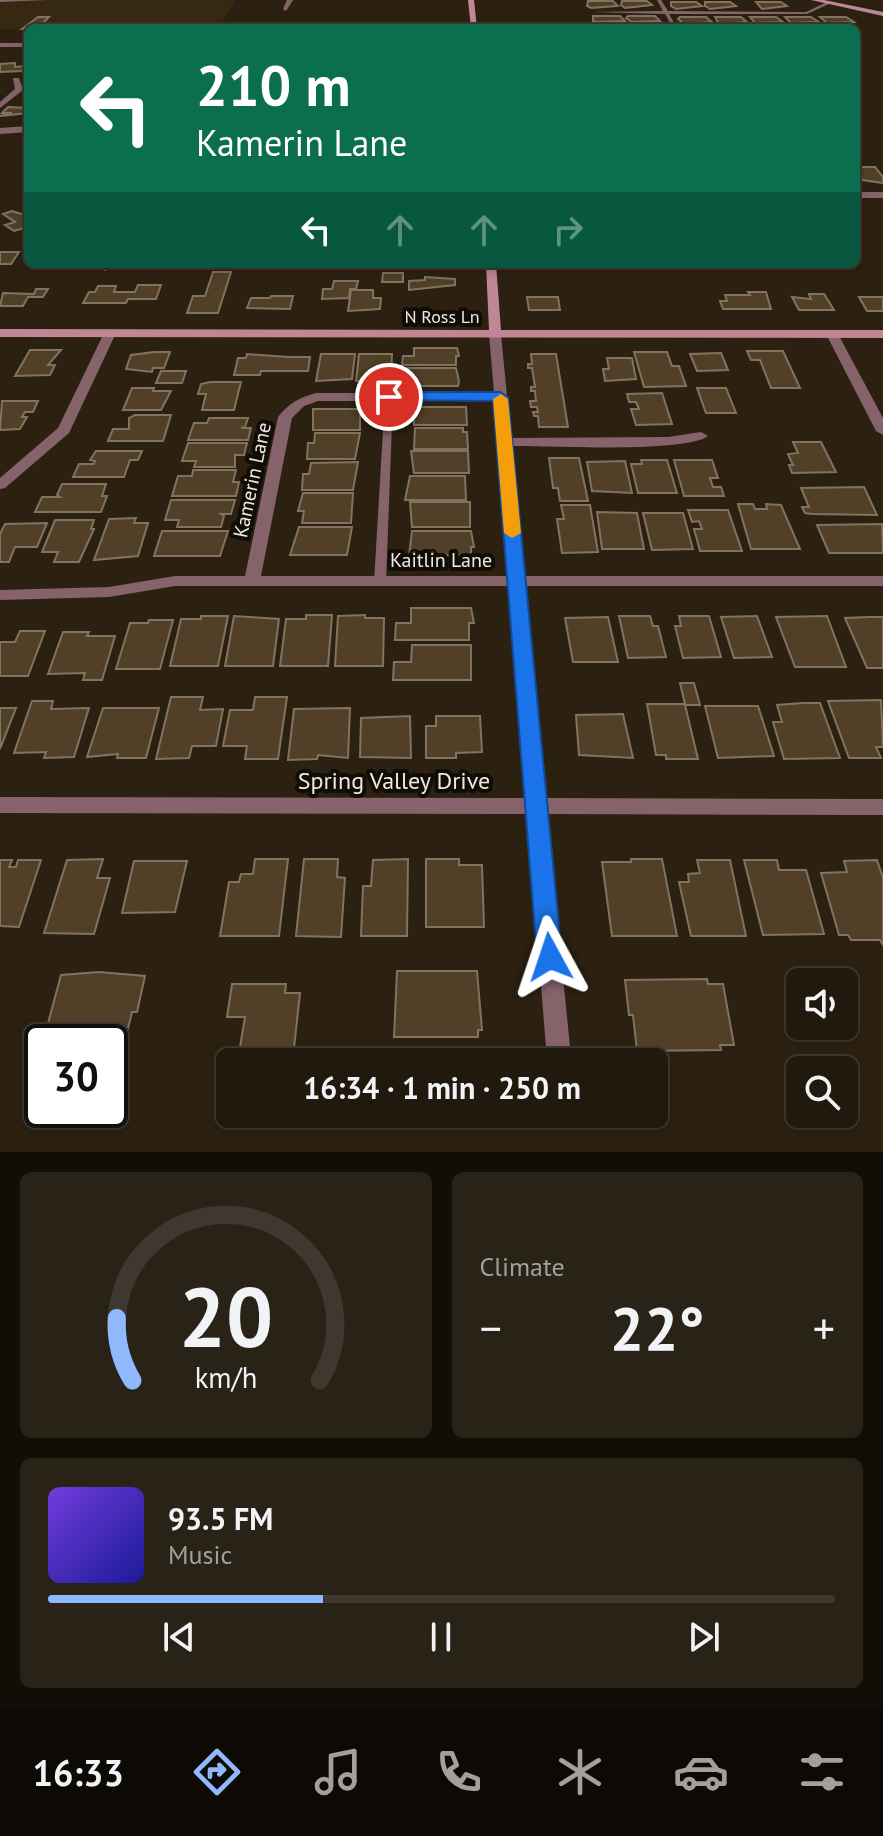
<!DOCTYPE html>
<html lang="en">
<head>
<meta charset="utf-8">
<style>
  body { margin:0; font-family:"PT Sans",sans-serif; background:#292216; color:#f1f3f6; height:100vh; display:flex; flex-direction:column; font-size:30px; white-space:nowrap }
  * { box-sizing:border-box; margin:0 }
  p { font-size:26px; color:#a2a09d }
  .icon { flex:none; width:44px; height:44px; fill:none; stroke:currentColor; stroke-width:2; stroke-linecap:round; stroke-linejoin:round }
  .map { position:relative; height:1152px; overflow:hidden }
  .sheet { display:flex; flex-direction:column; gap:20px; padding:20px; background:#120e07; flex:1 }
  .sheet>* { flex:none }
  .banner { position:absolute; left:24px; top:24px; width:836px; height:244px; border-radius:12px; box-shadow:0 4px 12px #0003,0 0 0 2px #3e382e; background:#0b6e4f; color:#fff; overflow:hidden }
  .controls { position:absolute; left:786px; top:968px; display:grid; gap:16px }
  .controls a { display:grid; place-items:center; width:72px; height:72px; border-radius:12px; background:#21190d; box-shadow:0 4px 12px #0003,0 0 0 2px #3e382e; font-size:40px }
  .speed { position:absolute; left:24px; top:1024px; display:flex; gap:16px; font-size:40px; font-weight:700; text-align:center }
  .speed>* { display:grid; place-content:center; width:104px; height:104px; border-radius:50%; background:#21190d; box-shadow:0 4px 12px #0003,0 0 0 2px #3e382e; line-height:1 }
  .speed .limit { border:4px solid #111; border-radius:12px; background:#fff; color:#111 }
  .pin { position:absolute; display:grid; place-items:center; width:68px; height:68px; color:#fff; margin:-34px; border:4px solid #fff; border-radius:50%; box-shadow:0 2px 8px #0007 }
  .me { position:absolute; width:88px; margin:-44px; rotate:355deg; stroke-linejoin:round; filter:drop-shadow(0 0 6px #0008) }
  .turn { display:flex; align-items:center; gap:28px; height:168px; padding:0 40px; font-size:36px }
  .turn .icon { width:104px; height:104px; stroke-width:2.5 }
  .turn b { display:block; font-size:56px; line-height:68px }
  .lanes { display:flex; align-items:center; height:76px; padding:0 40px; background:#0003; justify-content:center; gap:40px; direction:ltr }
  .lanes .off { opacity:.35 }
  .big { font-size:60px; font-weight:700; line-height:1.1 }
  .sheet .tile { flex:1; display:flex; flex-direction:column; justify-content:center; gap:12px; min-width:0; padding:0 28px; border-radius:12px; background:#292216 }
  .sheet .dial { align-items:center; gap:0 }
  .dial svg { height:208px; overflow:visible; fill:none; stroke:#3e382e; stroke-width:7; stroke-linecap:round; text-anchor:middle }
  .dial text { fill:#f1f3f6; stroke:none }
  .song { display:flex; align-items:center; gap:24px }
  .cover { width:96px; height:96px; border-radius:12px; background:linear-gradient(135deg,hsl(260 70% 55%),hsl(240 70% 35%)) }
  .played { height:8px; border-radius:4px; background:linear-gradient(90deg,#8fb8fd 35%,#3e382e 35%) }
  .keys { display:flex; justify-content:space-around; direction:ltr }
  .heat { display:flex; justify-content:space-between; align-items:center; font-size:44px; direction:ltr }
  .sheet .tiles { flex:1; display:grid; gap:20px; grid-template-columns:1fr 1fr }
  .tile:last-child { grid-column:span 2 }
  .trip { position:absolute; left:216px; top:1048px; width:452px; height:80px; border-radius:12px; background:#21190d; box-shadow:0 4px 12px #0003,0 0 0 2px #3e382e; font-weight:700; line-height:80px; text-align:center }
  .menu { display:flex; height:128px; justify-content:space-around; align-items:center; background:#0d0a05; color:#a2a09d }
  .menu .icon { width:56px; height:56px }
  .menu .on { color:#8fb8fd }
  .menu b { font-size:36px; color:#f1f3f6 }
  .map>svg:first-child { display:block }
</style>
</head>
<body>
<div class="map">
<svg width="883" height="1152" viewBox="0 0 883 1152">
  <rect width="100%" height="100%" fill="#2c2111"/>
  <path fill="#372811" d="M0 0H235L219 28 0 29Z"/>
  <path fill="#514027" stroke="#807360" stroke-width="2" d="M588 1H613L618 6 591 8 587 6Z
    M622 1H647L652 5 625 8 621 5Z
    M671 2H696L702 6 676 9 671 6Z
    M705 2H730L736 6 710 9 705 6Z
    M756 2H781L787 6 762 9Z
    M593 16H620L625 21 596 22 593 21Z
    M628 16H655L660 21 632 22 626 18Z
    M38 17H49L38 28 22 29Z
    M680 17H706L712 22 684 24 678 19Z
    M715 17H741L747 22 719 24Z
    M750 17H776L783 22 755 23Z
    M785 17H811L819 22 791 23Z
    M820 17H846L854 22 827 23Z
    M15 63V67L25 66 22 71 0 72V64Z
    M8 107 28 108V113L0 116 12 113H2Z
    M856 167H875L883 177V183L862 180Z
    M12 211 28 216 24 219 28 222V227L14 231 5 225 15 222 3 214Z
    M0 252H19L11 264H0Z
    M213 272H231L218 313H187L193 296H205Z
    M383 273H403V282H382Z
    M425 277 455 279V285L409 290V281L425 280Z
    M334 281H358L356 289H350L349 298 322 299 323 289H332Z
    M138 285H161L156 299H128L126 303H83L89 292H95L98 286H116L114 292H135Z
    M36 289H48L43 297H28L23 306H0L3 293 34 294Z
    M351 290H373V298H381L380 309 348 311Z
    M748 292H766L771 309H723L720 301H727L725 295H750Z
    M809 294H824L834 310H799L792 297 811 299Z
    M271 296H293L290 309 247 308 251 298H270Z
    M527 297H558L560 310H529Z
    M859 297H883V311H867Z
    M414 348H457L459 356H456V365H402L403 356H414Z
    M30 350H61L48 365H55L50 375 15 376Z
    M747 351H783L800 388H771L760 360H751Z
    M154 352H170L164 368H153L152 372 126 369 131 355Z
    M634 352H667L672 366H679L686 386 644 387Z
    M721 353 728 370 697 371 690 354Z
    M247 354 288 357H310L308 371H261L260 375H234L238 358H246Z
    M321 354H355L352 379 316 381Z
    M359 354H392L391 379 356 381Z
    M531 354H556L568 427H539L538 416H534L533 412H538L537 407H531L530 401H536L535 391H531V387H535L532 368H528V364H532Z
    M607 358H632L636 379 605 381 603 369H609Z
    M401 368H456L459 381 458 386H412V377H401Z
    M161 371H186L182 383H156Z
    M210 382H241L234 410H202L206 394H198L201 384Z
    M132 388H154L153 391H171L161 410H123Z
    M697 388H726L736 413H706Z
    M662 393 672 424 636 425 631 409H639L636 402H629L627 394Z
    M2 401H38L33 412H25L22 417H27L20 429 0 430Z
    M403 407H466L467 425H414V415H403Z
    M313 409H360V430H313Z
    M135 415H171L163 441H108L113 429H129V418Z
    M209 418H248L245 427 241 428H251L248 440H188L194 423H207Z
    M415 428H463V432H467L468 449H414Z
    M315 433H360L355 459H307L308 443H314Z
    M793 442H821L836 472 792 473 789 465H793L788 454 798 453Z
    M188 443H247L244 455H235V467H194L196 461H182Z
    M96 451H142L138 460H130L124 477H73L79 464H94L95 461 90 460Z
    M411 451H468L469 473H414Z
    M549 458H579L588 501H560L558 488H553Z
    M641 460H667L677 493H638L631 464H642Z
    M674 460H712L718 478H710L713 487H721L724 496H684Z
    M625 461 632 493 592 491 587 462Z
    M358 462 353 490H302L303 474H309L311 463Z
    M193 470H236L233 482H239L236 496H172L178 476H192Z
    M410 476H465L466 500H405Z
    M62 484H106L102 496H107L101 512H35L42 497H60L57 495Z
    M864 487 877 515 812 514 805 513 802 507H809L801 488Z
    M303 493H353L351 523H302L304 511H298Z
    M171 500H235L231 514H221L224 516 221 527H177L179 520H165Z
    M410 502H470V527H412Z
    M738 504H753L755 509H767L766 504 781 505 800 549H751Z
    M561 505H590L598 552 562 553 557 519H564Z
    M688 510H728L742 551H700L694 529H702L699 521 692 522Z
    M597 512 637 513 644 549H602Z
    M643 513H683L693 549 652 550Z
    M136 518 134 523H148L138 556 94 560 109 519Z
    M55 520H94L91 529H94L79 562H54L58 552H42Z
    M47 523 37 547H15L9 562H0V534L5 524Z
    M882 524 883 553H829L817 525Z
    M299 527H352L347 555H290Z
    M162 531H228L220 556H154Z
    M412 531H471L474 547H471V555L409 556Z
    M411 608H471L474 623H469V640H395L396 623H411Z
    M306 615H332L328 666H280L286 619H306Z
    M365 615V618H384L383 666H335L338 616Z
    M201 616H228L218 666H170L181 619H201Z
    M234 616 279 619 273 666H225Z
    M619 616H650L653 626H658L666 657 628 658Z
    M679 616H709L721 657 683 658 675 626H681Z
    M757 616 772 657 734 658 721 617Z
    M827 616 846 667H795L776 617Z
    M608 617 618 662H573L565 618Z
    M869 617H883V668H867L845 618Z
    M149 620H173L160 669H116L130 623H148Z
    M20 631H45L28 676H0V642H15Z
    M63 632H89L87 636H115L102 680H83L85 673 48 674Z
    M412 645H471V680H393L394 662H411Z
    M680 683H694L700 705H685L698 759H666V755H656L647 704H685Z
    M171 697H203L200 710 223 709 216 746H192L189 758 156 759Z
    M255 697H287L278 759H245L247 746H223L230 710H253Z
    M881 700 883 747H876L881 758H849L828 701Z
    M32 701H53L51 709 89 708 74 757 44 758 46 752 14 753Z
    M803 703H820L840 758 784 759 773 722H782L777 705Z
    M705 706H758L774 756 718 758Z
    M0 708H16L0 749Z
    M103 708H159L146 758H117L118 754 87 757Z
    M350 708 348 758 318 755 317 759 288 760 294 709Z
    M623 714 633 758 579 755 576 715Z
    M410 716 411 758 360 757 361 718Z
    M436 716H480L482 752 456 753V758H426V726H436Z
    M103 859 97 878H110L94 934 44 933 67 860Z
    M255 859H288L279 936H220L229 882H239L241 874H253Z
    M304 859H338L337 877 345 878 341 937 296 936Z
    M408 859 407 936H361L363 886H371L373 860Z
    M426 859H459V865H482L484 927H426Z
    M631 859H662L677 936H612L602 862H631Z
    M0 860H12L9 867H16L18 860H41L19 927 0 926Z
    M697 860H730L746 936H691L679 882H689L688 874 700 873Z
    M744 860H777L779 870H806L824 934 763 935Z
    M877 860 883 878V945L880 940H851L848 935H839L821 873 847 872 844 861Z
    M134 861H187L175 912 122 913Z
    M397 971H477L482 1030H478V1037H394Z
    M99 972 145 976 137 1012H132L124 1045H110V1042H43L61 975Z
    M707 979 708 984H723L734 1045H720L721 1050 637 1051 633 1015H629L625 980Z
    M232 984H286L285 993H300L294 1048 240 1047 245 1017H227Z"/>
  <g fill="none" stroke-linecap="round" stroke-linejoin="round">
    <path fill="#86636b" fill-rule="evenodd" d="M657 0H661L668 11 806 12 827 2 831 3 807 14H669L677 28H673L665 14 592 12 663 11Z
      M101 264H109L106 271 99 269Z
      M389 394 393 397 386 582 380 586 374 582 385 397Z"/>
    <path fill="#86636b" fill-rule="evenodd" d="M0 0H48L0 2Z
      M287 0H293L286 11 283 9Z
      M0 43H28V47H0Z
      M13 78H19L23 90 0 108V102L15 89Z
      M28 126V132L0 134V128Z
      M856 192H883V198H856Z
      M110 329 116 333 69 433 5 488 0 489V478L58 428 104 333Z
      M495 330 501 334 511 438 668 437 701 432 708 436C686 453 547 446 512 446L524 576H883V586H525L546 798 883 799V815L547 814 570 1047 566 1055 558 1058 550 1055 546 1047 527 814 0 813V797L526 798 509 586H175L109 597 0 600V590L109 587 175 576H245L278 417C289 403 300 397 317 393H494L489 334ZM318 401H494L508 576H261L292 418 304 406Z
      M832 330 838 334 883 418V435L876 431 826 334Z"/>
    <path fill="#bf8695" fill-rule="evenodd" d="M468 0H474L477 28H471Z
      M811 0H824L883 12V16Z
      M486 264H496L501 330H883V338L0 337V329L489 330Z"/>
  </g>
  <path fill="#1a73e8" stroke="#114b97" stroke-width="2" d="M389 392H500L508 397 562 957 559 965 550 968 541 965 537 957 493 401 384 400V393Z"/>
  <path fill="#f59e0b" d="M501 394 508 399 521 533 512 538 504 533 493 399Z"/>
  <g text-anchor="middle" dominant-baseline="central" stroke-width="8" stroke-linejoin="round" paint-order="stroke">
    <g font-size="18" fill="#f0e9de" stroke="#100c06">
      <text x="442" y="316">N Ross Ln</text>
    </g>
    <g font-size="20" fill="#f0e9de" stroke="#100c06">
      <text transform="translate(252 480) rotate(-78)">Kamerin Lane</text>
      <text x="441" y="560">Kaitlin Lane</text>
    </g>
    <g font-size="24" fill="#f0e9de" stroke="#100c06">
      <text x="394" y="780">Spring Valley Drive</text>
    </g>
  </g>
</svg>
<div class="controls">
<a><svg class="icon" aria-label="sound" viewBox="0 0 24 24"><path d="M4 9h4l5-4v14l-5-4H4zM17 9q2 3 0 6"/></svg></a>
<a><svg class="icon" aria-label="search" viewBox="0 0 24 24"><circle cx="10" cy="10" r="6"/><path d="M15 15l6 6"/></svg></a>
</div>
<div class="speed"><div class="limit">30</div></div>
<div class="pin" style="left:389px;top:397px;background:#d93025"><svg class="icon" aria-label="arrive" viewBox="0 0 24 24"><path d="M6 21V4h12l-3 4 3 4H6"/></svg></div>
<svg class="me" style="left:550px;top:957px" viewBox="-20 -20 40 40"><path d="M0-17L14 15 0 8-14 15z" fill="#1a73e8" stroke="#fff" stroke-width="4"/></svg>
<div class="trip">16:34 · 1 min · 250 m</div>
<div class="banner">
<div class="turn"><svg class="icon" aria-label="left" viewBox="0 0 24 24"><path d="M17 20v-9H6M10 6l-5 5 5 5"/></svg><div><b>210 m</b>Kamerin Lane</div></div>
<div class="lanes"><svg class="icon" aria-label="left" viewBox="0 0 24 24"><path d="M17 20v-9H6M10 6l-5 5 5 5"/></svg><svg class="icon off" aria-label="ahead" viewBox="0 0 24 24"><path d="M12 20V5M6 11l6-6 6 6"/></svg><svg class="icon off" aria-label="ahead" viewBox="0 0 24 24"><path d="M12 20V5M6 11l6-6 6 6"/></svg><svg class="icon off" aria-label="right" viewBox="0 0 24 24"><path d="M7 20v-9h11M14 6l5 5-5 5"/></svg></div>
</div>
</div>
<section class="sheet">
<div class="tiles">
<div class="tile dial"><svg viewBox="0 0 100 80">
<path d="M14 69A42 42 0 1 1 86 69"/>
<path d="M14 69A42 42 0 0 1 8 45" stroke="#8fb8fd"/>
<text x="50" y="56" font-size="32" font-weight="700">20</text>
<text x="50" y="72" font-size="11">km/h</text>
</svg></div>
<div class="tile"><p>Climate</p>
<div class="heat"><a>−</a><b class="big">22°</b><a>+</a></div>
</div>
<div class="tile">
<div class="song"><i class="cover"></i><div><b>93.5 FM</b><p>Music</p></div></div>
<div class="played"></div>
<div class="keys"><svg class="icon" aria-label="previous" viewBox="0 0 24 24"><path d="M18 5L8 12l10 7zM5 5v14"/></svg><svg class="icon" aria-label="pause" viewBox="0 0 24 24"><path d="M8 5v14M16 5v14"/></svg><svg class="icon" aria-label="next" viewBox="0 0 24 24"><path d="M6 5l10 7-10 7zM19 5v14"/></svg></div>
</div>
</div>
</section>
<nav class="menu">
<b>16:33</b>
<svg class="icon on" aria-label="directions" viewBox="0 0 24 24"><path d="M12 3l9 9-9 9-9-9zM9 14v-3h6M13 9l2 2-2 2"/></svg>
<svg class="icon" aria-label="music" viewBox="0 0 24 24"><path d="M9 18V5l10-2v13"/><circle cx="6" cy="18" r="3"/><circle cx="16" cy="16" r="3"/></svg>
<svg class="icon" aria-label="phone" viewBox="0 0 24 24"><path d="M5 4h4l2 5-3 2q2 4 5 5l2-3 5 2v4C11 20 4 13 5 4z"/></svg>
<svg class="icon" aria-label="climate" viewBox="0 0 24 24"><path d="M12 3v18M4 7l16 10M4 17L20 7"/></svg>
<svg class="icon" aria-label="car" viewBox="0 0 24 24"><path d="M5 17H2v-5l4-1 3-4h7l3 4 3 1v5h-3M9 17h6M6 11h13"/><circle cx="7" cy="17" r="2"/><circle cx="17" cy="17" r="2"/></svg>
<svg class="icon" aria-label="filters" viewBox="0 0 24 24"><path d="M4 7h16M4 17h16"/><circle cx="9" cy="7" r="2"/><circle cx="15" cy="17" r="2"/></svg>
</nav>
</body>
</html>
